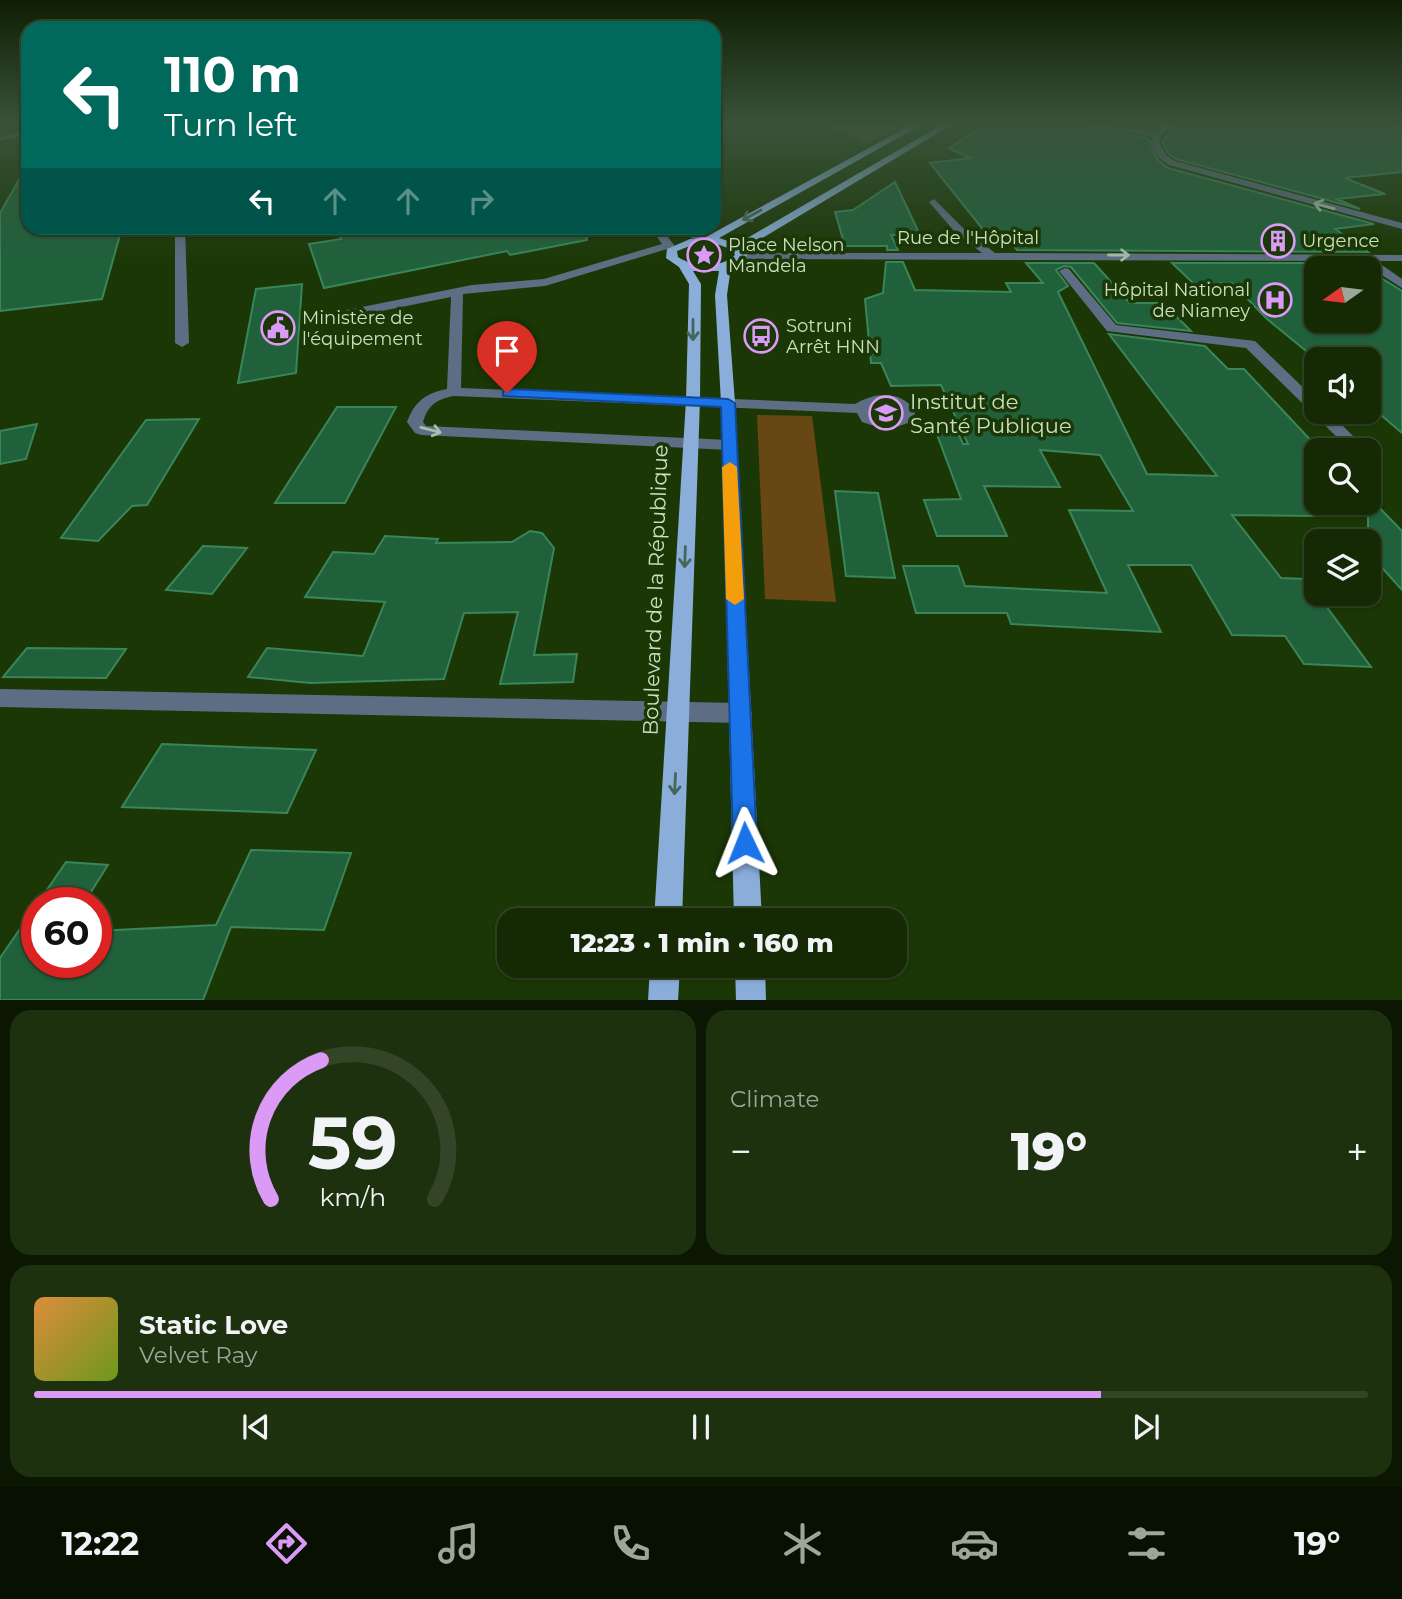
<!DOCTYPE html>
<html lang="en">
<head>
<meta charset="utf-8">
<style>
  body { margin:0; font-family:Montserrat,sans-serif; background:#1d310e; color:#f1f3f6; height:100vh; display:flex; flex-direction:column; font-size:26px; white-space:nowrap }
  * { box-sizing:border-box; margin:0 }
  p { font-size:23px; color:#9da69a }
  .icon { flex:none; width:38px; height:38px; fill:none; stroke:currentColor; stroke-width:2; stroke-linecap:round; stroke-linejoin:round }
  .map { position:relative; height:1000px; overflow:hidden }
  .drawer { display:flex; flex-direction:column; gap:10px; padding:10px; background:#0b1702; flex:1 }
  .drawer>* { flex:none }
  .guide { position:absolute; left:21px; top:21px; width:700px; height:214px; border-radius:21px; box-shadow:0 2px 5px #0004,0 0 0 2px #334526; background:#00695c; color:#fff; overflow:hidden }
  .needle { width:46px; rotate:256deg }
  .controls { position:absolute; left:1304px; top:256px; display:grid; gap:14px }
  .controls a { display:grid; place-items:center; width:77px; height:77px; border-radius:14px; background:#142904; box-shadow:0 2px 5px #0004,0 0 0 2px #334526; font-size:35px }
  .speed { position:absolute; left:21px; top:887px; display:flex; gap:14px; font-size:35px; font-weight:700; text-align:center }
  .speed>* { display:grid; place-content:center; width:91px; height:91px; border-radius:50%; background:#142904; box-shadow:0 2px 5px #0004,0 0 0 2px #334526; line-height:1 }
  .speed .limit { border:10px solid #d22; background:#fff; color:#111 }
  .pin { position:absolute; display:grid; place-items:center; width:60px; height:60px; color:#fff; margin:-72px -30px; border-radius:50% 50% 50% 0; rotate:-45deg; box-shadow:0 0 7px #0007 }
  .pin .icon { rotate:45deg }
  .me { position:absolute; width:77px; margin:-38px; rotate:358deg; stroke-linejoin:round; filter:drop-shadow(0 0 5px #0008) }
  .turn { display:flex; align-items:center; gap:24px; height:147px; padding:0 28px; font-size:32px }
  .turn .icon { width:91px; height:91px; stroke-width:2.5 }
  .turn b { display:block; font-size:49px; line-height:60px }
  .lanes { display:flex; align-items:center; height:66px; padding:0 28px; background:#0003; justify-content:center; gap:35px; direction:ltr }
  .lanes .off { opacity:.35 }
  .big { font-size:52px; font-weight:800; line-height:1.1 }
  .drawer .widget { flex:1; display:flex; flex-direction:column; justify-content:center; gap:10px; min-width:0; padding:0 24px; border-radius:21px; background:#1d310e }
  .drawer .dial { align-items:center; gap:0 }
  .dial svg { height:182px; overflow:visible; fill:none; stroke:#334526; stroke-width:7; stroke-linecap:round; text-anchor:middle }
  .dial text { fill:#f1f3f6; stroke:none }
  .song { display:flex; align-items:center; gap:21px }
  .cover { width:84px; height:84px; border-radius:10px; background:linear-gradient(135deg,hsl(30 70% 55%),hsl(80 70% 35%)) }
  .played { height:7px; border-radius:4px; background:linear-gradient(90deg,#da9af6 80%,#334526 80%) }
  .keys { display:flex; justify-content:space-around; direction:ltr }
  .heat { display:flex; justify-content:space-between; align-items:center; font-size:38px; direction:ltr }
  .drawer .tiles { flex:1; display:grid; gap:10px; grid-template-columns:1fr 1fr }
  .widget:last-child { grid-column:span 2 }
  .trip { position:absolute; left:497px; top:908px; width:410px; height:70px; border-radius:21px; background:#142904; box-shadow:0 2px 5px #0004,0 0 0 2px #334526; font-weight:800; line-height:70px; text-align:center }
  .tab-bar { display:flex; height:112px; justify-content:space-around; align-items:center; background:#081002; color:#9da69a }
  .tab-bar .icon { width:49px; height:49px }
  .tab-bar .current { color:#da9af6 }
  .tab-bar b { font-size:32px; color:#f1f3f6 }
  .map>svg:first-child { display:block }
</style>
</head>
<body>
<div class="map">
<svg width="1402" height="1001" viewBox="0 0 1402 1001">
  <rect width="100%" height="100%" fill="#1b3705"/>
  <path fill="#674713" d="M824 124H904L866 144Z
    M757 415 812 416 836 602 765 599Z"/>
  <path fill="#20613c" stroke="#3a8559" stroke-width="2" d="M986 124H1084L1149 139 1157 159 1168 168 1374 224 1335 229 1368 252 1017 250 1002 232H985L930 163 970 158 949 148Z
    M1177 124H1374L1402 128V172L1345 178 1385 194 1337 199 1360 209 1176 159 1168 153 1162 142Z
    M28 164V228H57L56 234 122 228 102 299 0 311V213Z
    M895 182 920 235H891L898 250H887V246H845L835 212 853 210Z
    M375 228H585L587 240 510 255 507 251 324 288 309 244 341 239 339 234Z
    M886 262H903L915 290 1011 292 1006 283H1043L1026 263H1094L1130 303H1163L1191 331 1117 323 1071 267 1064 266 1056 270 1068 286 1058 292 1147 474 1217 476 1109 334 1205 346 1228 369H1244L1316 446V516L1232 515 1281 578 1306 579 1371 667 1304 664 1285 636 1232 635 1191 565H1128L1161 632 1011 624 1007 613H916L903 566H958L965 586 1107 593 1069 510 1133 511 1100 455 1040 450 1060 487 984 486 1007 536H937L924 500 961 499 935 429 953 421 963 444H968L941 385 891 386 881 363H871L865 299 883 293Z
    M1172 263H1316V320H1368V270L1402 291V433L1368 404V359H1316L1267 319 1232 283 1194 284Z
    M302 284 296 373 238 383 256 289Z
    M337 407H396L345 503H275Z
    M199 419 147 505 132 506 98 541 61 538 146 420Z
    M37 424 26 459 0 464V431Z
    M835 491 878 493 895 578 846 576Z
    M1368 496 1402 531V590L1368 552Z
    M530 531 542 533 554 548 534 655 577 654 573 682 500 684 518 612 464 613 444 679 310 683 248 677 267 648 363 656 385 602 305 597 333 552 374 554 385 536 438 539 436 543 512 542Z
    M203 546 247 548 212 594 166 590Z
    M27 648 126 649 106 678 3 677Z
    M162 744 316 750 287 813 122 807Z
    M251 850 351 853 324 930 231 927 203 1000H0V958L37 904V962H96V931L216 925Z
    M66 862 108 865 84 903H38Z"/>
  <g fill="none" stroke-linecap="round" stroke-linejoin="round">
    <path fill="#5d6e84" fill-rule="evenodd" d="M1086 124 1155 132 1165 124H1174L1161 136 1159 142 1166 155 1175 161 1402 223V229L1169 165 1159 158 1151 142 1153 137Z
      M28 130V134L0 141V137Z
      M934 199 963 228 995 253 1402 255V261H1376L1402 279V288L1360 261 741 259 735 256 741 253H982L955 232 929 202Z
      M175 228H185L189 343 182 347 175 343Z
      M651 228H661L677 249 676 251 667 249 545 286 463 294 461 388 855 404C876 392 900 390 916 411L911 422 887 430 862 422 857 413 454 396C437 399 428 405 423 422L426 426 729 440 737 445 729 450 421 435 415 433 407 422C415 401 426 393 447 389L451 297 347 318 341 314 347 310 472 285 544 279 662 244ZM879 404H888L900 412 899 416 887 420 873 416 869 409Z
      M673 228H685L709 240 700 242Z
      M1065 268 1069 269 1116 325 1255 341 1316 400V411H1328L1367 450H1350L1246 348 1107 331 1059 271Z
      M1368 454 1380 463 1378 467H1368Z
      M0 689 740 703 748 706 752 713 748 720 740 723 0 707Z"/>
    <path fill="#8aadda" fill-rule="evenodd" d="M913 124H923L719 238 737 244 943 124H953L744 249 747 256 731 267 727 295 735 403 762 920H734L721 403 715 295 719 271H693L701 284 700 400 682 920H654L686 400 689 284 679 267 666 258 667 249 690 239 704 238ZM695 244H717L733 250 735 255C719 269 695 268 678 257L677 251Z
      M650 966H680L678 1001H648Z
      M735 966H765L766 1001H736Z"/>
  </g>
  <defs><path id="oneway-shaft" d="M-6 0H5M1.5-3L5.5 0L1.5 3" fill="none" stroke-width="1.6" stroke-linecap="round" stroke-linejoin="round" transform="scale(1.75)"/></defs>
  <g stroke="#a9bead">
    <use href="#oneway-shaft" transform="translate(1324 206) rotate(-165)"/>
    <use href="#oneway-shaft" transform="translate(1119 255)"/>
    <use href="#oneway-shaft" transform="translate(431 430) rotate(15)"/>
  </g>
  <g stroke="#47665a">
    <use href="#oneway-shaft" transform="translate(752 215) rotate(151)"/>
    <use href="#oneway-shaft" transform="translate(693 330) rotate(90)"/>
    <use href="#oneway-shaft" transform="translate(685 557) rotate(92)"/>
    <use href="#oneway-shaft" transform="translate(675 784) rotate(93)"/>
  </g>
  <linearGradient id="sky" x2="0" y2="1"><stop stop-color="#0f1e03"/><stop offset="0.47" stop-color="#39533b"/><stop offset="1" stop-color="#39533b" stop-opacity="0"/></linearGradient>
  <rect width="1402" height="264" fill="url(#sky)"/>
  <path fill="#1a73e8" stroke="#114b97" stroke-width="2" d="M507 389 728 399 735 403 757 843 754 851 745 854 737 851 733 843 721 407 503 396V391Z"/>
  <path fill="#f59e0b" d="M730 462 737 467 744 599 735 605 726 599 722 467Z"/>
  <defs>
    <symbol id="building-ring" viewBox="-11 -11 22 22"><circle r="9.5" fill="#1b3705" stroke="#da9af6" stroke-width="1.5"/><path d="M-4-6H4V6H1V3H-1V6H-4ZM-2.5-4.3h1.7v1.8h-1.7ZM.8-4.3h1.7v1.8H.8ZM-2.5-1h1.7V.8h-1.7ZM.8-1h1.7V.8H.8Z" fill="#da9af6"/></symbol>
    <symbol id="sight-ring" viewBox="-11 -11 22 22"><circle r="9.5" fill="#1b3705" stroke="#da9af6" stroke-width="1.5"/><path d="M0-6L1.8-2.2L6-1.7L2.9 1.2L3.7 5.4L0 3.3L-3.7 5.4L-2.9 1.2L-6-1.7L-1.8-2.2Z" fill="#da9af6"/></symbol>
    <symbol id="hospital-ring" viewBox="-11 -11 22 22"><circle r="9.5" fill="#1b3705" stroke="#da9af6" stroke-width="1.5"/><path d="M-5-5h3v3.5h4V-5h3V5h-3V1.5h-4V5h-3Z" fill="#da9af6"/></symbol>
    <symbol id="civic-ring" viewBox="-11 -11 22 22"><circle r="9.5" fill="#1b3705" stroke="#da9af6" stroke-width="1.5"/><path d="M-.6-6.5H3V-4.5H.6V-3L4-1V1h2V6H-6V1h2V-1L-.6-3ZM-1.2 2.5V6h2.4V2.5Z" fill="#da9af6"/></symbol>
    <symbol id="bus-ring" viewBox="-11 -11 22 22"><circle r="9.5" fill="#1b3705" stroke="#da9af6" stroke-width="1.5"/><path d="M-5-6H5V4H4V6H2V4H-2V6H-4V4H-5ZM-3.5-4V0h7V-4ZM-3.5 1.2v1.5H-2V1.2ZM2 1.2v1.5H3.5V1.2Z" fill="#da9af6"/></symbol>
    <symbol id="university-ring" viewBox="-11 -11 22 22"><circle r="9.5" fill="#1b3705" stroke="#da9af6" stroke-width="1.5"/><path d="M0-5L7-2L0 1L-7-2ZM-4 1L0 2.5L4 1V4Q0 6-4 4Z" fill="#da9af6"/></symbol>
  </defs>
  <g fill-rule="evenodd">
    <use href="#building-ring" x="1259" y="222" width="38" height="38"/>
    <use href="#sight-ring" x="685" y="236" width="38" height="38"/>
    <use href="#hospital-ring" x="1256" y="281" width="38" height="38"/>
    <use href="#civic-ring" x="259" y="309" width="38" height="38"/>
    <use href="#bus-ring" x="742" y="317" width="38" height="38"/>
    <use href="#university-ring" x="867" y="394" width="38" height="38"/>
  </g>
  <g text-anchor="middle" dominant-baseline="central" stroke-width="7" stroke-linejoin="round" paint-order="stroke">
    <g font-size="18" fill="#cae0bf" stroke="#1b3705">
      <text x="968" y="238">Rue de l'Hôpital</text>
    </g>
    <g font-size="18" fill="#cae0bf" stroke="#1b3705" text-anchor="start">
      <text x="1302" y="241">Urgence</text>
      <text x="728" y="245">Place Nelson<tspan x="728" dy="21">Mandela</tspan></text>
      <text x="1250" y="290" text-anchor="end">Hôpital National<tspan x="1250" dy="21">de Niamey</tspan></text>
      <text x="302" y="318">Ministère de<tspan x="302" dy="21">l'équipement</tspan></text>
      <text x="786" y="326">Sotruni<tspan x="786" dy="21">Arrêt HNN</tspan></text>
    </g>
    <g font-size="21" fill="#cae0bf" stroke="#1b3705" text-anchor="start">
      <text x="910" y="401">Institut de<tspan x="910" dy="24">Santé Publique</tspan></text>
    </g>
    <g font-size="21" fill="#cae0bf" stroke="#1b3705">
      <text transform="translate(655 590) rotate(-88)">Boulevard de la République</text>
    </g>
  </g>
</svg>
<div class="controls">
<a><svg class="needle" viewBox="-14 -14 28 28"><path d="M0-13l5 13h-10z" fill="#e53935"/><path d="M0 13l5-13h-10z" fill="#9da69a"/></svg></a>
<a><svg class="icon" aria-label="sound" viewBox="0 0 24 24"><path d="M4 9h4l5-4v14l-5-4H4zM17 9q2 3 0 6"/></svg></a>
<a><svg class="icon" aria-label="search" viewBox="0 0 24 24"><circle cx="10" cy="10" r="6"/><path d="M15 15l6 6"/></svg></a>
<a><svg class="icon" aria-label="layers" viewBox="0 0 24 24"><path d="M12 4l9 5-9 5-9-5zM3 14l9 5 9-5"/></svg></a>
</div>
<div class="speed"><div class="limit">60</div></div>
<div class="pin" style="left:507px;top:393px;background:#d93025"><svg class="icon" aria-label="arrive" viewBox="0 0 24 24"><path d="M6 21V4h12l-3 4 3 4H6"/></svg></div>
<svg class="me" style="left:745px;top:843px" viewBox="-20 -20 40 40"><path d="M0-17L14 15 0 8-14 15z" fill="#1a73e8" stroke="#fff" stroke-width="4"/></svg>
<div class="trip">12:23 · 1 min · 160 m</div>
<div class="guide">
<div class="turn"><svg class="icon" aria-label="left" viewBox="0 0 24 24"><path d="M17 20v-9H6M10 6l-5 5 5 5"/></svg><div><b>110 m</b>Turn left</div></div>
<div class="lanes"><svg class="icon" aria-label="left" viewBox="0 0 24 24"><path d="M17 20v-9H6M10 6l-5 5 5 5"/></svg><svg class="icon off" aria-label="ahead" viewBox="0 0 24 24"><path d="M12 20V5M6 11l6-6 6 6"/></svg><svg class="icon off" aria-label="ahead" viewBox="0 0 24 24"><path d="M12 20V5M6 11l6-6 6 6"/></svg><svg class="icon off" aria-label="right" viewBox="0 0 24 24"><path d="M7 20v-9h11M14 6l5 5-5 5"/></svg></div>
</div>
</div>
<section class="drawer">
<div class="tiles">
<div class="widget dial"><svg viewBox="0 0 100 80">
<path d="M14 69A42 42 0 1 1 86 69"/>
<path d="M14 69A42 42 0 0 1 36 8" stroke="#da9af6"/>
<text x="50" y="56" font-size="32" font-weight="700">59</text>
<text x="50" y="72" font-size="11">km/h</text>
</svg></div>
<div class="widget"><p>Climate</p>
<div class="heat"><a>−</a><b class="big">19°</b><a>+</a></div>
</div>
<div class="widget">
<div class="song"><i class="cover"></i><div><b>Static Love</b><p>Velvet Ray</p></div></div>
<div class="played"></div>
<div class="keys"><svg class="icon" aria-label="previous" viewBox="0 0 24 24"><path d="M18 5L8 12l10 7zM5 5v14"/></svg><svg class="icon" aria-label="pause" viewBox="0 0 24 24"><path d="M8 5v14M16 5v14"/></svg><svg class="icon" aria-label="next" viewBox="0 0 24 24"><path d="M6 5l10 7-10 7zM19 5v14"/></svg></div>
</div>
</div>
</section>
<nav class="tab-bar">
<b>12:22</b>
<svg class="icon current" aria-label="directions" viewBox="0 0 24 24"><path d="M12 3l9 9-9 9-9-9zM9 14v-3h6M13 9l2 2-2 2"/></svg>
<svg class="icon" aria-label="music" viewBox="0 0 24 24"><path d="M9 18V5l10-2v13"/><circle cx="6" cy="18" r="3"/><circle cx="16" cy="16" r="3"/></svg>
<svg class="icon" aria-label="phone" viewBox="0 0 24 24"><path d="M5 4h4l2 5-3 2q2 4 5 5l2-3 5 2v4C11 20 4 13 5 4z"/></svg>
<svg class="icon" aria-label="climate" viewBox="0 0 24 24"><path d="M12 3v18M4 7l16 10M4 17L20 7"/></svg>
<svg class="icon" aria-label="car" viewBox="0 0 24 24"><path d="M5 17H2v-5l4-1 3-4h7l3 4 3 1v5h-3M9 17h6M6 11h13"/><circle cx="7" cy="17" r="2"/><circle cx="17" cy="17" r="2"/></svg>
<svg class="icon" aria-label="filters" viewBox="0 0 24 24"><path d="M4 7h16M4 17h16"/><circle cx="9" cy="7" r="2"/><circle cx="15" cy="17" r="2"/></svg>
<b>19°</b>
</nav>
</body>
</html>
